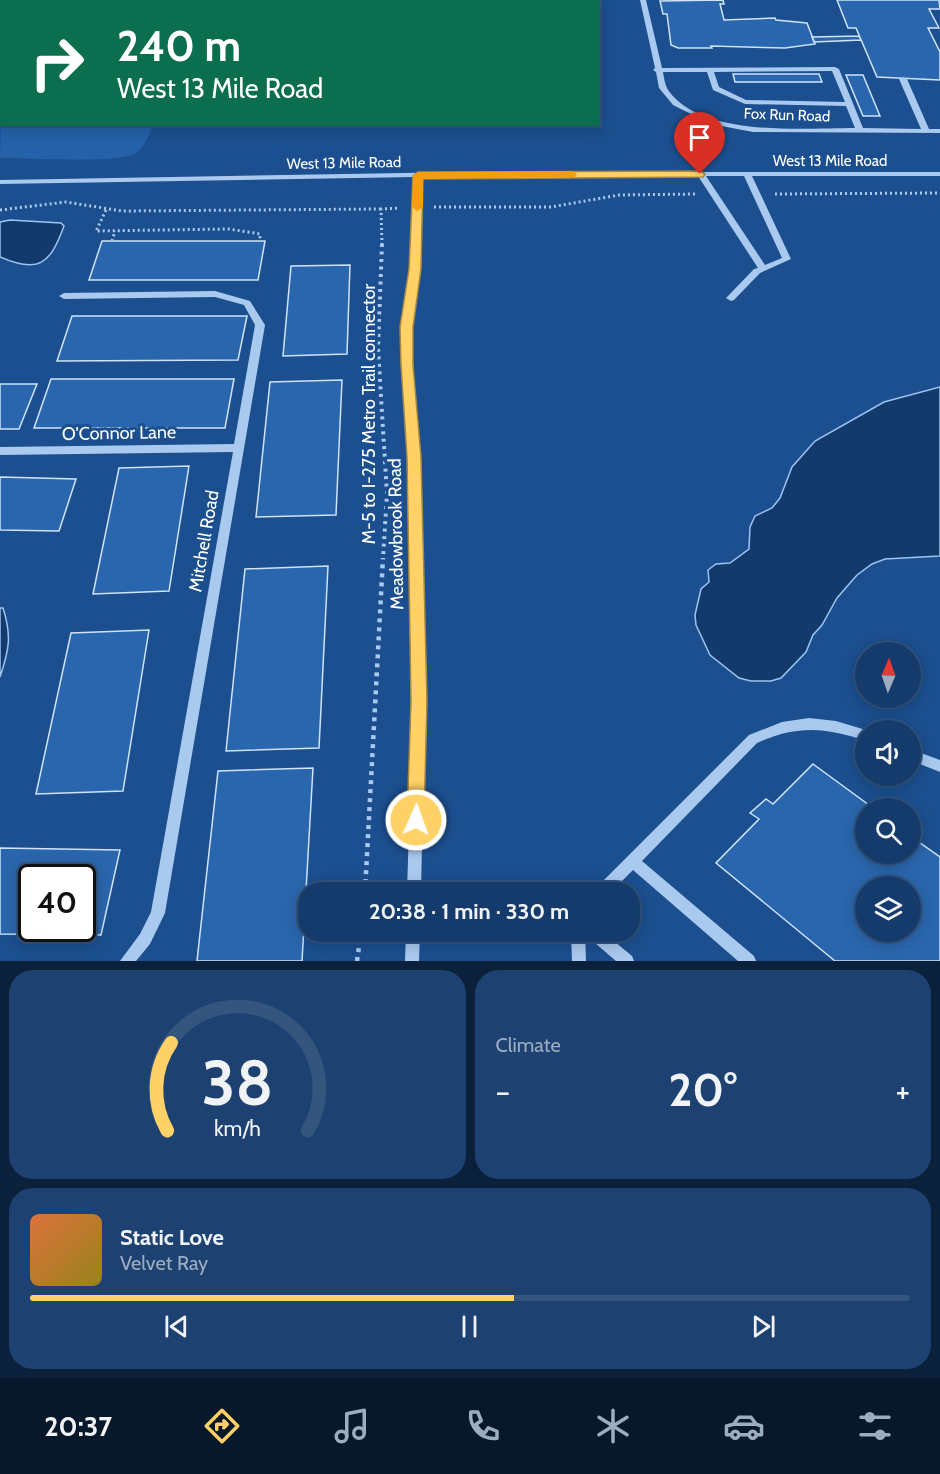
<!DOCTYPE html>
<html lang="en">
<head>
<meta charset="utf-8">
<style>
  body { margin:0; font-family:Cabin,sans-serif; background:#1d4271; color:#f1f3f6; height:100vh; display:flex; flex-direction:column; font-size:22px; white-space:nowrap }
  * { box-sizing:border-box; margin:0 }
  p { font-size:20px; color:#9dadc1 }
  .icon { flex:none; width:33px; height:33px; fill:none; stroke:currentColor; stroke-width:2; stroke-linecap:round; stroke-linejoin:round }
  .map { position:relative; height:961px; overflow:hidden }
  .drawer { display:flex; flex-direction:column; gap:9px; padding:9px; background:#0b203b; flex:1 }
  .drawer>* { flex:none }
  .banner { position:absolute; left:0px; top:0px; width:600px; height:126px; box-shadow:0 3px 15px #0003,0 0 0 2px #33557e; background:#0b6e4f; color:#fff; overflow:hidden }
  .needle { width:39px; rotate:2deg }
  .fabs { position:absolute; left:855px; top:642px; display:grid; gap:12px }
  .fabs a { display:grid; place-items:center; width:66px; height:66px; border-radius:50%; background:#143b6b; box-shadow:0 3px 15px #0003,0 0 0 2px #33557e; font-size:30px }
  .speed { position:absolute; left:18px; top:864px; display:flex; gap:12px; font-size:30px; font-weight:700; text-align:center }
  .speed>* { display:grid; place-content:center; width:78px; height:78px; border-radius:50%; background:#143b6b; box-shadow:0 3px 15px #0003,0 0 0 2px #33557e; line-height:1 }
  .speed .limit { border:3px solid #111; border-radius:9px; background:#fff; color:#111 }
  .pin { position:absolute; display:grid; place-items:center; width:51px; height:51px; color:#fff; margin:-62px -26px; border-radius:50% 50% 50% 0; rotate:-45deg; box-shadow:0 0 6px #0007 }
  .pin .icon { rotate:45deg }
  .me { position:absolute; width:66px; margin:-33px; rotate:2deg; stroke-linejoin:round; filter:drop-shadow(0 0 4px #0008) }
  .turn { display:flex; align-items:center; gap:21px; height:126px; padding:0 18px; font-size:27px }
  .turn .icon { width:78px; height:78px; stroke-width:2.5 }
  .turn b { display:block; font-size:42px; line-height:51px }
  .big { font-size:45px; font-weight:700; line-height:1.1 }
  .drawer .tile { flex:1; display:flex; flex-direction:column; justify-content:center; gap:9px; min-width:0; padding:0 21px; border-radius:24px; background:#1d4271 }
  .drawer .dial { align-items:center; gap:0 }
  .dial svg { height:156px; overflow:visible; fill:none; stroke:#33557e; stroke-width:7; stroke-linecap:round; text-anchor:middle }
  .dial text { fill:#f1f3f6; stroke:none }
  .song { display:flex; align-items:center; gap:18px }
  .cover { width:72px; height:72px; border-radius:9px; background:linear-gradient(135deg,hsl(20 70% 55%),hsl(50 70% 35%)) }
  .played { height:6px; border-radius:3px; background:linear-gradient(90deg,#ffd166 55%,#33557e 55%) }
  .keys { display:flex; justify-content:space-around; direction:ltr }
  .heat { display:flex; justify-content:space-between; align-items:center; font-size:33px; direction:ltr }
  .drawer .tiles { flex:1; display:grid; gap:9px; grid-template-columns:1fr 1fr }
  .tile:last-child { grid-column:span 2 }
  .trip { position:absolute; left:298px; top:882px; width:342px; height:60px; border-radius:24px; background:#143b6b; box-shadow:0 3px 15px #0003,0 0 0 2px #33557e; font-weight:700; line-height:60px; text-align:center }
  .tab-bar { display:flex; height:96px; justify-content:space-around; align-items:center; background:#08182b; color:#9dadc1 }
  .tab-bar .icon { width:42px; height:42px }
  .tab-bar .active { color:#ffd166 }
  .tab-bar b { font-size:27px; color:#f1f3f6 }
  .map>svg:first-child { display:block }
</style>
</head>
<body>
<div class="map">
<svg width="940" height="961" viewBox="0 0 940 961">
  <rect width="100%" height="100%" fill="#1b4f8f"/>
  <path fill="#2461a8" d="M138 0H520L522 1H133Z
    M1 105 2 124 153 125C150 133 144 147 136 153 122 164 23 158 0 158Z"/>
  <path fill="#123a6d" stroke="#9cc4f0" stroke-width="1.5" d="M10 220 61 223 64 226C50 264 39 274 0 257V222Z
    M940 387V556L885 559 872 564 857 575 837 598 822 625 813 635 806 652 781 678 771 681H751L739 678 710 655 696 625 695 615 701 589 709 582 708 570 716 564 730 563 749 549 750 527 755 516 772 508 780 498 792 467 815 441 884 402Z
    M0 608H3C12 636 9 650 0 677Z"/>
  <path fill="#2a66ad" stroke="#cfe3fa" stroke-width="1.5" fill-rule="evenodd" d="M723 0 724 4H720L724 20 775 18 776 20 807 23 815 44 785 48 711 46 712 48H678L671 45 667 14H663L660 1Z
    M837 0H939L940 9H929L939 28H928L940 52V80L877 77 856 28H848Z
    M859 36 861 40 814 42 812 37Z
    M733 74H819L822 82H735Z
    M846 75H863L880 116H863Z
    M102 241H265L258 280H89Z
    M350 265 347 354 283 356 291 266Z
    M72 316H247L238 360 57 361Z
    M51 379H234L225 428H34Z
    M342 380 336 515 256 517 270 382Z
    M0 384H37L19 429H0Z
    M189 466 169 591 93 594 119 468Z
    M0 477 76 479 59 531 0 530Z
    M328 566 319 748 226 751 245 569Z
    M149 630 123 791 36 794 71 633Z
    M813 764 873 808H866V854H910V836L940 857V961H835L716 863 759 819 750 813 766 799 773 804ZM866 886H910V932H866Z
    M313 768 302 961H197L218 771Z
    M0 848 120 850 101 935 0 934ZM32 878H82V928H32Z"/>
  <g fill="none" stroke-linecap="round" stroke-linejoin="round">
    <path stroke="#a9c9ee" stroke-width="3" stroke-dasharray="2 3" stroke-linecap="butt" d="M775 194 940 193
      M434 207H551L619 195 695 194
      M0 210 66 202 122 211 381 209
      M106 210 96 231 229 229 260 234V241
      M112 241 115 231
      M382 245 381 209 400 208"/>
    <path stroke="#a9c9ee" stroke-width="4" stroke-dasharray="3 4.5" stroke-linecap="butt" d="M382 244 378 348 387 494 383 559"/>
    <path stroke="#a9c9ee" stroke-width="4.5" stroke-dasharray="4 5" stroke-linecap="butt" d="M365 892 383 558
      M357 961 361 932"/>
    <path fill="#a9c9ee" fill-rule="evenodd" d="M640 0H646L662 68 835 67 839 69 863 128 921 129 899 79 903 77 907 79 929 129H940V133L753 132 711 124 673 105 659 88 656 72 653 70 655 68ZM832 71 845 102 746 100 719 87 714 72ZM663 72H707L713 90 745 104 846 106 855 128C803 128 702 138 668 90 665 85 664 78 663 72Z
      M464 172H940V176H752L791 259 760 273 734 300 731 301 726 298 728 296 754 269 758 268 698 176 422 177 419 269 411 330 419 457 425 701 421 892H407L413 701 409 457 401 330 411 269 414 177 0 184V180ZM706 176H744L782 258 765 265Z
      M215 291 250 301 265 325 165 913 150 944 136 961H120L140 934 151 912 233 452 0 455V447L234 444 255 325 244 305 215 297 64 299 59 296 64 293Z
      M809 718 836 721 866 730V741C825 727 797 725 757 743L642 861 754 956 756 961H738L633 870 611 892H595L597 887 749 735 782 722Z
      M910 749 940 760V772L910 760Z
      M406 932H420L419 961H405Z
      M571 932H585L586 961H572Z
      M586 932H603L632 956 634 961H616L588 937Z"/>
  </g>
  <path fill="#ffd166" stroke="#a68842" stroke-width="1.5" d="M700 171 705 174 703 177 423 179 421 269 413 327V365L421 457 427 701 424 820 422 826 416 828 410 826 407 820 411 701 407 457 401 365 400 327 409 269 413 176 418 172Z"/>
  <path fill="#f59e0b" d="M572 171 577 174 575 177 423 179V207L417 211 412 207 413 176 418 172Z"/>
  <g text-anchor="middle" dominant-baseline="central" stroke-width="6" stroke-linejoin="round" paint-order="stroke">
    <g font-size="15" fill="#fff" stroke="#1b4f8f">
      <text transform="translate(787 115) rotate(2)">Fox Run Road</text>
      <text x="830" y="161">West 13 Mile Road</text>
      <text transform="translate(344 163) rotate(-1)">West 13 Mile Road</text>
    </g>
    <g font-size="18" fill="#fff" stroke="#1b4f8f">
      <text transform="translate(369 414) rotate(-90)">M-5 to I-275 Metro Trail connector</text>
      <text transform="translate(119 433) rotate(-1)">O'Connor Lane</text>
      <text transform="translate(396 534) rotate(-91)">Meadowbrook Road</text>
      <text transform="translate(204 541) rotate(-80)">Mitchell Road</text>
    </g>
  </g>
</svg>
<div class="fabs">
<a><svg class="needle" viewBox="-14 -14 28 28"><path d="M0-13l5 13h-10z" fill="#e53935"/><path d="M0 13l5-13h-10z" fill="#9dadc1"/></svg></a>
<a><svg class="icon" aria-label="sound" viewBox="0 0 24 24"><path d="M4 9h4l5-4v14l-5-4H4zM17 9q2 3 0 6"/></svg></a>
<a><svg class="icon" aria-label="search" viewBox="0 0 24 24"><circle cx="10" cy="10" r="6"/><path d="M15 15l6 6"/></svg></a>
<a><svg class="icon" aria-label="layers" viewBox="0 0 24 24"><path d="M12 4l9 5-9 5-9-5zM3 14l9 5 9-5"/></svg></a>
</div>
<div class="speed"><div class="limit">40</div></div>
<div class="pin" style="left:700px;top:174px;background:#d93025"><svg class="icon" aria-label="arrive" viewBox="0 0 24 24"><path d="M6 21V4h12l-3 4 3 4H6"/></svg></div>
<svg class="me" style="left:416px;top:820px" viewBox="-20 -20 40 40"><circle r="17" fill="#ffd166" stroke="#fff" stroke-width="3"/><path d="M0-11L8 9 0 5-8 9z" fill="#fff"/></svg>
<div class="trip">20:38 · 1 min · 330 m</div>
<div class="banner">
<div class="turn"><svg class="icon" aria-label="right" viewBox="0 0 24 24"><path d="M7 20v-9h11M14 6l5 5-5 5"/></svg><div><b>240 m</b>West 13 Mile Road</div></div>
</div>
</div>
<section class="drawer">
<div class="tiles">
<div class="tile dial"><svg viewBox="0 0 100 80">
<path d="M14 69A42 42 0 1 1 86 69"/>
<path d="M14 69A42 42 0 0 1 16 24" stroke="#ffd166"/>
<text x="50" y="56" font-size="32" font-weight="700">38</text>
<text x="50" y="72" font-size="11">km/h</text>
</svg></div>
<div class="tile"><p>Climate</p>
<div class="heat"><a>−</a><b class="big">20°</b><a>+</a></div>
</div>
<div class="tile">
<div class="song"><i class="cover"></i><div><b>Static Love</b><p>Velvet Ray</p></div></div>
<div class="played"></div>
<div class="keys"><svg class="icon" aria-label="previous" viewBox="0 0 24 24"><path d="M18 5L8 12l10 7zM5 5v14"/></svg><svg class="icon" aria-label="pause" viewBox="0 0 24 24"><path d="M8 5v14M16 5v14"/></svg><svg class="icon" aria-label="next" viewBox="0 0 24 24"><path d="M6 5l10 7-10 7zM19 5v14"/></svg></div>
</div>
</div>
</section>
<nav class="tab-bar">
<b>20:37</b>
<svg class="icon active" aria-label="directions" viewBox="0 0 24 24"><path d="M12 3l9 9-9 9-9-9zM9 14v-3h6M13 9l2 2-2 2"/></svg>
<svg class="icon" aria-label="music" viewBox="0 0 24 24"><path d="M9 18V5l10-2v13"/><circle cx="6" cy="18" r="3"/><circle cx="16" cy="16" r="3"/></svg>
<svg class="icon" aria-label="phone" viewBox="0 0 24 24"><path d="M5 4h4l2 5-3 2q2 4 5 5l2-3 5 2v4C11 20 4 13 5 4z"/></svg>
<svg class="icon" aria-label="climate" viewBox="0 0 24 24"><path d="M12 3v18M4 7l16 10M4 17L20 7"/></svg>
<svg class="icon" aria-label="car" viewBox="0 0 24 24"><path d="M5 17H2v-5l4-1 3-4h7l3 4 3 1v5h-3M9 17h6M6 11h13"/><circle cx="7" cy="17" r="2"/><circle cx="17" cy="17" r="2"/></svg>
<svg class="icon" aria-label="filters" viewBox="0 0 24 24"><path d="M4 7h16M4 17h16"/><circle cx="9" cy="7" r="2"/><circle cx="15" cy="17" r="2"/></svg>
</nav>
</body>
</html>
